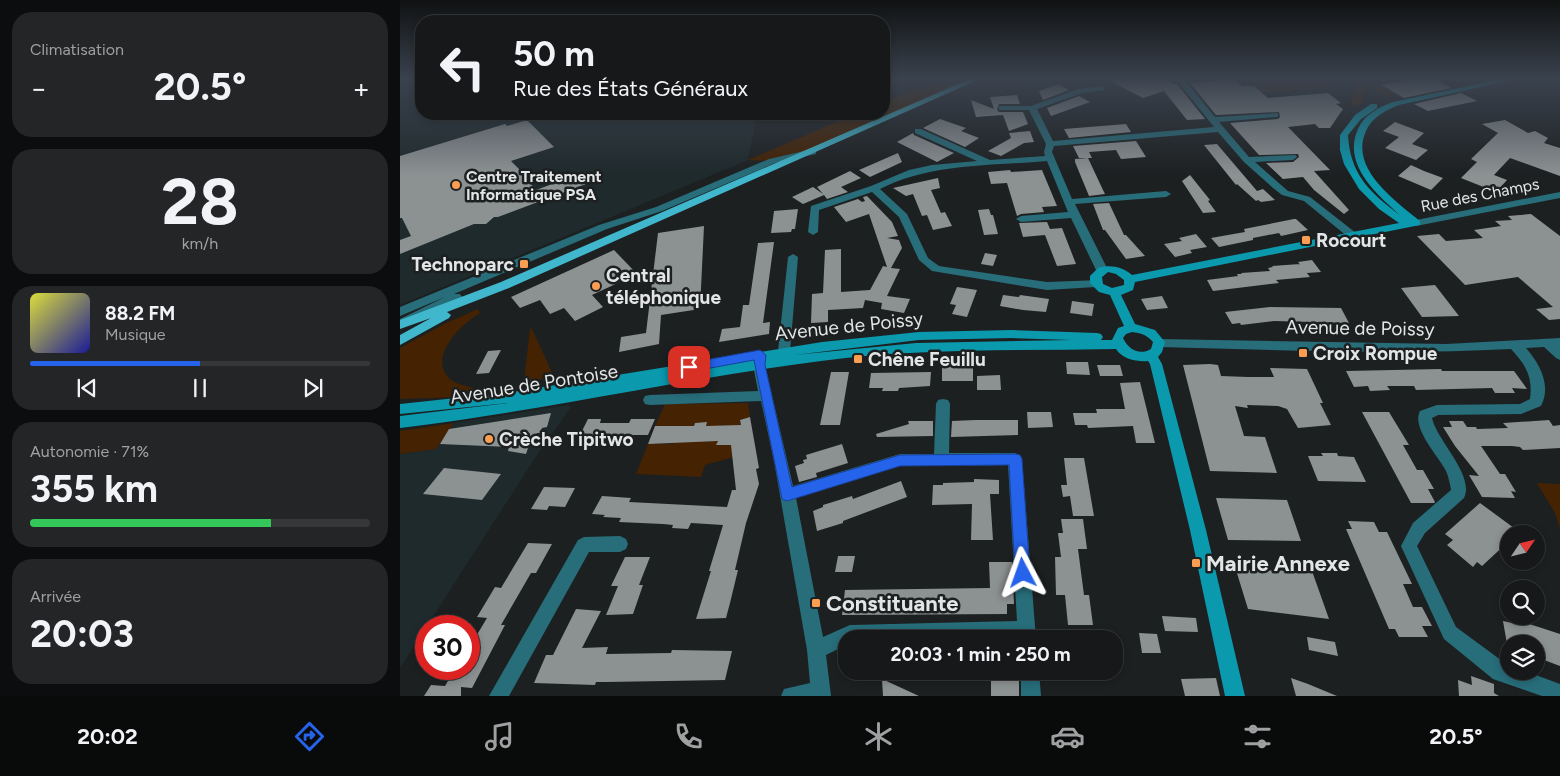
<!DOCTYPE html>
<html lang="fr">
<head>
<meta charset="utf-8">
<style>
  body { margin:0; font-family:Figtree,sans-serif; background:#232526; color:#f1f3f6; height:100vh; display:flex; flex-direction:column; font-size:19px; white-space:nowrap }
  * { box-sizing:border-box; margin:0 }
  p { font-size:16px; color:#9ea0a2 }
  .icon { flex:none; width:28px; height:28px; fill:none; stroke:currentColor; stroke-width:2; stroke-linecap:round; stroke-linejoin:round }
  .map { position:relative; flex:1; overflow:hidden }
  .details { display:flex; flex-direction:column; gap:12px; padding:12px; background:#0c0d0e; width:400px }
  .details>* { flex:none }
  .guide { position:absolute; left:15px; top:15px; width:475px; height:105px; border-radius:20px; box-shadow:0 2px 8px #0003,0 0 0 1px #353738; background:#161819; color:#f1f3f6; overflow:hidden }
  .needle { width:32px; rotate:55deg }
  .controls { position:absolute; left:1100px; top:525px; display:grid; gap:10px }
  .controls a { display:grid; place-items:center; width:45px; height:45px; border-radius:50%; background:#161819; box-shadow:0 2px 8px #0003,0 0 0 1px #353738; font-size:25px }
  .speed { position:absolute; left:15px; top:615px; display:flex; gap:10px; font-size:25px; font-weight:700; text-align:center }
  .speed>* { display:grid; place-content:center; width:65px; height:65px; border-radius:50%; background:#161819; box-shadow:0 2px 8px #0003,0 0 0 1px #353738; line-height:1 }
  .speed .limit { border:8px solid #d22; background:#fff; color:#111 }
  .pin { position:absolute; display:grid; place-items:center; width:42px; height:42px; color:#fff; margin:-21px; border-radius:10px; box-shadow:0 2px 8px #0006 }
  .me { position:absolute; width:55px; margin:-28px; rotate:356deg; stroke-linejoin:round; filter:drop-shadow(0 0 4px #0008) }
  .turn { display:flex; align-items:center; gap:18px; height:105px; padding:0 15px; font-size:22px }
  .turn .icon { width:65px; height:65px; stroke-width:2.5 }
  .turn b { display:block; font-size:35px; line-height:42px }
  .big { font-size:38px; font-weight:700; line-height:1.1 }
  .details .widget { flex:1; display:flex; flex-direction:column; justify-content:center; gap:8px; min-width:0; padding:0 18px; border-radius:20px; background:#232526 }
  .details .dial { align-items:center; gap:0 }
  .dial b { font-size:65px; line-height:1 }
  .song { display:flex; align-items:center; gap:15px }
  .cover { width:60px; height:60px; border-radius:8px; background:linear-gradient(135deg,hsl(60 70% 55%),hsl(240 70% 35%)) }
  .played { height:5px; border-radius:2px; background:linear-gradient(90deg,#2563eb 50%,#353738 50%) }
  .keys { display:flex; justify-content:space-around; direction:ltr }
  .heat { display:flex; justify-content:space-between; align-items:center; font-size:28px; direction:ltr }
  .charge { height:8px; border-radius:4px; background:linear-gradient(90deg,#34c759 71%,#353738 0) }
  .trip { position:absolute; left:438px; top:630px; width:285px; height:50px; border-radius:20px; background:#161819; box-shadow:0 2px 8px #0003,0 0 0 1px #353738; font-weight:700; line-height:50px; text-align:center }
  .dock { display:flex; height:80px; justify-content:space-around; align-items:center; background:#090a0a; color:#9ea0a2 }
  .dock .icon { width:35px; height:35px }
  .dock .current { color:#2563eb }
  .dock b { font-size:22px; color:#f1f3f6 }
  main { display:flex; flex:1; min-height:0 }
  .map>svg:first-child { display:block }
</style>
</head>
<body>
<main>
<section class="details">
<div class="widget"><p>Climatisation</p>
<div class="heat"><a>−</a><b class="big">20.5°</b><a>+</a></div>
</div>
<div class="widget dial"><b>28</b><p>km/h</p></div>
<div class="widget">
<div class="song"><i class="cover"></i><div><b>88.2 FM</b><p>Musique</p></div></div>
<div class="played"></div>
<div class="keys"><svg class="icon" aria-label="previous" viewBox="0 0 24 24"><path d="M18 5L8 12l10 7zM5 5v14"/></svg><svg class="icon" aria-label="pause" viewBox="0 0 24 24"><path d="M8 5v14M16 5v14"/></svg><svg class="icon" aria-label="next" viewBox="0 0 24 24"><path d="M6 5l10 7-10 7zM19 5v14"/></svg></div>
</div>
<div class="widget"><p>Autonomie · 71%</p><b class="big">355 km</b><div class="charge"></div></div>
<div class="widget"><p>Arrivée</p><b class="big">20:03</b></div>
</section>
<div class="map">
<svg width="1160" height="696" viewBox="0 0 1160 696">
  <rect width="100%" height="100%" fill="#1d2021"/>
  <path fill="#1f2a2c" d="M0 78H21V114H357L348 160 0 305Z
    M168 405 171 407 133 461 0 668V454L36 449 54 423Z"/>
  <path fill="#442202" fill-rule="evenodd" d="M540 78H578L413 152 372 161 348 160 455 114H484V102Z
    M846 78H927L928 88 862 93Z
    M944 78 964 80 967 90 963 92 962 103 956 106 951 104 956 91 952 81 941 80Z
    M994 78H1020L979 85 994 94 988 96 976 92 969 83Z
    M78 309 80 313C63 323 30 353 47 376 54 385 68 386 79 389L72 396 64 397 0 399V348L44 324Z
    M130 328 133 331 154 377 124 382Z
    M348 403 350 417 340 420 341 425 322 428 317 445H331L354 438 356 451 305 465 301 477 236 474 248 444H273L279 426H255L265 404ZM295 423H307L306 426H318L288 441Z
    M54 423 36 449 0 454V431Z
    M1137 483 1160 484V529L1155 513Z"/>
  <path fill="#8c9192" d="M704 78H767L773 84H777L805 119 787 120 764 91 743 98Z
    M1020 78H1032L1051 88 1004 98 981 85Z
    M835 79 842 86H854L868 98 928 93 941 103 936 104 943 109 930 128H919L915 124 888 127 930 170 914 171 949 210 944 214 914 190 903 177 883 179 866 163 893 162 899 157 898 154 859 155 830 123 878 119 880 117 879 112 816 115 790 83Z
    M659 84 669 90 643 100 639 91Z
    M1061 93 1077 101 1028 111 1014 104Z
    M617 95 620 104H599L597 110 599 112H623L628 124 609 131 603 115 576 117 571 100 594 109 590 97Z
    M679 96 690 102 651 116 647 108Z
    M540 119 566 128 561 131 579 138 565 147 523 128Z
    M127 120 154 147 111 161 124 174 123 175 136 190 185 172 194 181 98 217H94L86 224H74L0 254V240L11 236 2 218H0V156L105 124 107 126Z
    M1105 120 1128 133 1135 131 1148 138 1144 143 1160 148V176L1110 158 1094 175 1107 180 1096 192 1061 178 1077 162 1071 159 1098 133 1082 124Z
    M995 122 1024 133 1012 144 1028 150 1016 160 985 148 999 137 983 131Z
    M726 124 731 132 669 138 664 129Z
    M630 131 634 142 624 143 601 156 588 151 611 138 609 133Z
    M513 133 514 135 554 153 537 162 497 142Z
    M736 141 746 157 721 159 716 150 689 152 692 158H679L673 146Z
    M817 144 857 191 863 189 875 200 861 202 858 200 856 201 837 184 836 185 804 145Z
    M498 153 502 162 470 177 459 170Z
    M688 158 703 190 705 194 689 196 675 162V159Z
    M1011 165 1024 171 1043 178 1031 190 998 176Z
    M610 170 611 172 642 170 657 206 642 207 644 212 621 214 617 216 607 183 591 184 588 172Z
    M450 171 461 178 441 187 448 192 427 199 424 195 403 204 392 197 413 187 423 194 417 187Z
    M790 175 810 200 808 201 816 212 803 213 782 181Z
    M538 178 540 188 531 190 541 213 545 212 552 226 533 230 527 215 522 216 513 194 506 196 493 188Z
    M467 196 492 222 498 236 487 238 499 240 502 248 491 268 500 269 487 296 510 299 504 313 481 309 482 303 465 300 463 308 428 310V322L411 323 412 294 423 293 425 250 441 249V292L470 290 483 266 487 267 469 214 446 222 434 207 458 199 462 202 465 201 463 197Z
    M709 203 724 235H726L745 256 726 259 705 230H703L693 204Z
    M398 209 395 229H392L391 232 371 233 374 211Z
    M589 209 591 215H593L598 234 584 235 578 210Z
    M1131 214 1160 236V319L1149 320 1136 309 1153 307 1118 277 1065 285 1017 236 1039 234 1046 241 1083 238 1074 230 1101 226 1095 221 1112 220 1108 216Z
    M894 219H896L908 230 881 236 879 233 853 238V240L819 247 811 238 845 232 844 229Z
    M647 222 650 229 662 228 676 264 657 266 645 235 623 237 619 223Z
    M304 226 300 309 261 315 259 344 219 352 221 337 246 333 258 233Z
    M796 234 807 247 790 250 792 253 775 257 764 244 782 241 779 238Z
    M374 242 363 323 370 322 369 334 319 342 322 329 340 327 343 305H349L358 243Z
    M214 250 237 274 192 295 203 307 175 321 164 308 150 314 140 300 120 308 111 297Z
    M585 253 597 255 593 266 581 264Z
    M912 260 921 272 907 273 898 262Z
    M900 264 910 277 876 280 879 283 813 291 807 280 838 276 837 274H842L841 273 870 271 868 268 873 267 872 266Z
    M1035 285 1059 316 1022 317 1001 288Z
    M557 287 577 290 567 317 552 314 556 305 550 304Z
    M603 295 619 297 620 295 649 299 646 312 623 310 600 306Z
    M762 296 768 308 747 310 741 299Z
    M672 301 694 304 692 316 670 313Z
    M870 307 941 308 949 323 874 321 841 325 840 323 832 324 825 312Z
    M101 350 89 373 76 374 88 351Z
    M666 362H688L690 375 667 374Z
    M810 364 818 365 821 376 848 377H874L870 368 907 369 923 403H920L931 425 898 428 887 409 878 406 847 405 848 408 835 406 844 436 865 437 877 473 810 471 783 365Z
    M697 365H720L723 376H700Z
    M542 366H573V381H542Z
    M1041 369 1042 371H1114L1127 389 1112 388 1115 393H1095L1092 388 1016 390 1014 386H987L990 390 970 391 968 386 954 387 946 371Z
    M431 372H449L440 425H420Z
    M531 372 530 386 499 388 498 391H482L483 388H469L471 373Z
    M600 375 601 390H577V376Z
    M740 382 755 443H736L733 426 688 428 687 425H675L673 413H697L696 409H725L720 383Z
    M627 412H651L653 427 628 428Z
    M962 412H989L1009 445H1003L1017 470H1023L1034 489H1028L1035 502 1034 503H1011Z
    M151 413 147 427 142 428 140 433H137L133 444 129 445 126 454 108 451 109 447 40 444 49 429Z
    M350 417 359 468 356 469 359 484 346 523 335 570H338L330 603 326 618 296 619 311 571H309L323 525 291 523 288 529 272 528 273 525 263 524 219 522 221 518 203 517 205 515 192 514 202 496 231 498 229 502 327 507 332 490H336L331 445H316L318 441 248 444 255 426H294L295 423 307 422 306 426 341 425 340 420Z
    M188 419H201L200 423H229L231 419H255L248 435H216L213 441 178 439Z
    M576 420H618V435L551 437 552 421Z
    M1149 420 1153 426 1160 425V448L1123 450 1120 447 1112 446H1081L1100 474H1105L1116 492 1111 491 1115 498 1082 497 1069 475 1079 476 1055 446 1043 427H1052L1049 421H1063L1067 427H1076L1077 429 1108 428 1103 423Z
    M508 421H533V436L477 437 476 434 509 424Z
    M442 444 448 463 416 473 417 477 399 482 395 466 404 463 403 460 407 459 406 455Z
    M921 453H937L938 456 954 457 966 482 918 481 908 456H923Z
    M664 458H684L694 516H673L670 496 663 497 661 485H667Z
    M44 468 101 474 82 500 23 494Z
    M574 479 599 480V494H590L593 540H571L572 504 532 505 533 485H543V483L574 482Z
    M501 481 507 497 443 521V523L417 531 413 511 423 507V505L452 496 453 499Z
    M144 487 175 488 165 507 149 506 147 510 131 509Z
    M816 498 887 500 901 541 828 540Z
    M1080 503 1114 528 1109 532V541L1082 566 1077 562 1073 567 1047 545 1053 540 1045 534Z
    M661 519H683L687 549H678L684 595H689L693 625H668L665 595H656L655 557H661L658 533H663Z
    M948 521 974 522 979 532H987L1012 584H1003L1013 607H1022L1032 626H1022L1028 637H999L995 629H989L946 529H952Z
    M128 543 152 544 136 573H131L101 625H105L72 688 61 687V696H24L31 685 45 686 55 669H69V648L87 618 77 617 95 587 101 588Z
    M438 556H455L452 572H435Z
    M225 557H250L239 585H243L233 614 206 615 218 586H211Z
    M589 562H612L614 604H607V614L442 615 445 590 590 588Z
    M836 570 912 571 929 619 848 609Z
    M176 609 201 611 182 648 208 647 206 654 271 653 272 650 332 651 325 680 206 682H196L195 685 134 683 146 655H153Z
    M762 616 796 618 798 632 765 631Z
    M1111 618 1160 634V666L1136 657V644H1107L1103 621 1112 623Z
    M739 633 757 634 761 653H742Z
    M907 637 935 642 938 656 909 650Z
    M591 671H619V696H591Z
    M1071 676 1094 684V693L1099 696H1059L1058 680 1072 685Z
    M816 678 820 696H785L781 679Z
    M891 678 908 684 937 696H896Z
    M482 679 519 696H483Z"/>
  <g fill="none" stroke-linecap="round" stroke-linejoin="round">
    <path fill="#276d7a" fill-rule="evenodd" d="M775 78H783L815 117 878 113V117H875L819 122 849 157 896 155 897 157 893 160 855 162 888 191 910 197 956 233 957 235 956 237H948L904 201 882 195 873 188 844 162 818 132 654 146 652 152 672 199 766 191 771 194 766 197 675 204 708 270 702 274 696 270 671 218 621 222 616 219 621 216 668 212 647 161C592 166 531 163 480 189L507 214 528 258 539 266 647 282 700 280 702 283 696 287 647 290 532 271 519 260 499 217 472 192 419 210 418 232 413 235 408 232 411 206 471 186 509 170 532 165 577 161 515 133V129H521L590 160 645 156 644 152 646 144 629 110H599V106H631L678 89 701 86 705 88 704 90 682 93 637 109 653 141 814 127Z
      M413 149 416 150V154L375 163 262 211 207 229 54 294H60L62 297 60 300 0 328V319L45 297 0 316V307L199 225 256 207 369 159Z
      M1160 192V198L1016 226 1011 223 1016 220Z
      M393 254 398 257 390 351 388 354H380L378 351 388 257Z
      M1160 338V360L1156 358 1144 347 1126 348C1139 363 1152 385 1141 406L1121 414 1038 415 1032 418C1037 441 1075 475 1064 498L1025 533 1017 546 1056 627 1109 666V671H1125L1160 684V696H1142L1093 679 1044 639 1001 546 1013 523 1051 490C1050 484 1049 478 1046 471 1039 457 1011 428 1020 411L1037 405 1120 404 1130 399C1133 377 1126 365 1111 349 994 355 877 350 759 347L753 343 759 339 1046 344Z
      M359 360 364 362 365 365 393 486 500 454H534L536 404 538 400 543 399 548 400 550 404 549 453H615L620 455 622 459 636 639H446V645L426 655 431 696H381L384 689 410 683 407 650 374 461 361 401 250 405 245 404 243 400 245 396 250 395 358 391 353 365 354 362ZM608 465 617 621 450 625 423 637 396 498 500 466Z
      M220 536 226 539 228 544 226 549 220 552H189L109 696H89L178 540 184 537Z
      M621 671H639L641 696H621Z"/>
    <path fill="#0b99ae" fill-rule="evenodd" d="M1107 78H1122L999 105C986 110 972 117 966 131 949 168 994 200 1020 221V225L735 282 733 290 721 295 735 324 755 330 765 342 762 352 758 357 762 364 806 530 845 696H825L790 530 750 364 748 361C737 362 722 359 716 349 617 351 519 348 421 361 280 379 141 411 0 428V416L108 403 0 414V404L112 392 422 342 519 332 612 330 697 333 701 334 703 337 701 340H712L718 328 724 326 710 295 699 292 690 283V276L698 268C710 264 723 267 732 275L999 223 979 209 959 189 944 164 940 150V135L955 115 971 104H977V108L961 119 948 135C950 174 970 193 1000 215 976 194 942 164 958 129 964 115 979 107 993 102ZM708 272 716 274 724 280V285L712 288 703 284 702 277ZM732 332C741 333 747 335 753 342L751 349C739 356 728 349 723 338L726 334ZM612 338 672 340 516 343 394 355 519 340Z"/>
    <path fill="#40b7cc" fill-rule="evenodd" d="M572 78H582L109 288 47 312 51 315 49 318 0 345V335L31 318 0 329V320L101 282Z"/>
  </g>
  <linearGradient id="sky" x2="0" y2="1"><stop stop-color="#101212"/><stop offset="0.45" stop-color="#3a424e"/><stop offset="1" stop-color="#3a424e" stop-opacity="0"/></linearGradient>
  <rect width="1160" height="175" fill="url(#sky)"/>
  <path fill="#2563eb" stroke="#184099" d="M360 350 366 355 365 365 392 487 500 455 615 454 620 455 622 459 630 573 628 578 623 580 617 578 615 573 609 465 500 466 387 501 382 499 354 360 289 372 283 367 289 363Z"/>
  <g fill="#fb9e51" stroke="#1d2021" stroke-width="2">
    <circle cx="56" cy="185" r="5"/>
    <rect x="901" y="235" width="10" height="10" rx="2.5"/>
    <rect x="119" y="259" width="10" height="10" rx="2.5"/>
    <circle cx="196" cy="286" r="5"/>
    <rect x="898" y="348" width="10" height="10" rx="2.5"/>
    <rect x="453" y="354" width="10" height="10" rx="2.5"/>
    <circle cx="89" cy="439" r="5"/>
    <rect x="791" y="558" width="10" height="10" rx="2.5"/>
    <rect x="411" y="598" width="10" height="10" rx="2.5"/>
  </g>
  <g text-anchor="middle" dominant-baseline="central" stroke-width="5" stroke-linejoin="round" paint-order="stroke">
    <g font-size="16" font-weight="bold" fill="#e3e5e6" stroke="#1d2021" text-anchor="start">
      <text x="66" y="176">Centre Traitement<tspan x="66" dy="18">Informatique PSA</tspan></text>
    </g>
    <g font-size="16" fill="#e3e5e6" stroke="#1d2021">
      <text transform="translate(1080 195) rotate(-11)">Rue des Champs</text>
    </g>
    <g font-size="19" font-weight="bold" fill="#e3e5e6" stroke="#1d2021" text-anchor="start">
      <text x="916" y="240">Rocourt</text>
      <text x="114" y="264" text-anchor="end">Technoparc</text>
      <text x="206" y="275">Central<tspan x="206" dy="22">téléphonique</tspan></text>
      <text x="913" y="353">Croix Rompue</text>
      <text x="468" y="359">Chêne Feuillu</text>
      <text x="99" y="439">Crèche Tipitwo</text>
    </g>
    <g font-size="19" fill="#e3e5e6" stroke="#1d2021">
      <text transform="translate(449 326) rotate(-6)">Avenue de Poissy</text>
      <text transform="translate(960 328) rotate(1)">Avenue de Poissy</text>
      <text transform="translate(134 384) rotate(-9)">Avenue de Pontoise</text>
    </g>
    <g font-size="22" font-weight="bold" fill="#e3e5e6" stroke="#1d2021" text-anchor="start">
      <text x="806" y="563">Mairie Annexe</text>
      <text x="426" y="603">Constituante</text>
    </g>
  </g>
</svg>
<div class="controls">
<a><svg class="needle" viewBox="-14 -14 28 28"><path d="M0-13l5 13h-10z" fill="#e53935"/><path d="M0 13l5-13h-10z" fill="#9ea0a2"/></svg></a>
<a><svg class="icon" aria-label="search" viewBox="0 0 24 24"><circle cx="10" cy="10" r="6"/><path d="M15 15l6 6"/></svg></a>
<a><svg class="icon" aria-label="layers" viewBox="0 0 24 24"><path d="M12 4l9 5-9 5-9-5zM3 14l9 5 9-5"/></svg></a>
</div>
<div class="speed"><div class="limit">30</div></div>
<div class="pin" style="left:289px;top:367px;background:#d93025"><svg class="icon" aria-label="arrive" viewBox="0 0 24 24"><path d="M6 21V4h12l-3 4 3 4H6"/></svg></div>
<svg class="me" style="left:623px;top:573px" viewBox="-20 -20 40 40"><path d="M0-17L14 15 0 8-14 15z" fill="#2563eb" stroke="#fff" stroke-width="4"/></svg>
<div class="trip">20:03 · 1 min · 250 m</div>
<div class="guide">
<div class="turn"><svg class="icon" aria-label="left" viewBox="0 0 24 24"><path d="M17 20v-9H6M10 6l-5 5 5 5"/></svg><div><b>50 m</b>Rue des États Généraux</div></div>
</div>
</div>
</main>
<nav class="dock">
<b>20:02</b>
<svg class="icon current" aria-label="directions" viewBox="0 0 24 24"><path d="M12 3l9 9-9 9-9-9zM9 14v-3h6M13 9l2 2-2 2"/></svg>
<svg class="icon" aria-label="music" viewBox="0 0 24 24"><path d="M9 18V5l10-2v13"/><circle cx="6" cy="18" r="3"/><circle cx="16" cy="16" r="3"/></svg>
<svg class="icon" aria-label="phone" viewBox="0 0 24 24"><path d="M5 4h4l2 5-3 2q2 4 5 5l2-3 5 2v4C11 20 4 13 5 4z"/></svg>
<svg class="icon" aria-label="climate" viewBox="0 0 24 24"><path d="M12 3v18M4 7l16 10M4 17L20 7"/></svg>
<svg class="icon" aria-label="car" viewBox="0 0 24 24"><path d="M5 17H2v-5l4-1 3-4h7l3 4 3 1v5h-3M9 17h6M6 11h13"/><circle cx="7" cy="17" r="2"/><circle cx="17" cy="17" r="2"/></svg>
<svg class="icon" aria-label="filters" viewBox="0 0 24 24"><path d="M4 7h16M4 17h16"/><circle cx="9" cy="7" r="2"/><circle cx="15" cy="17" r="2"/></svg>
<b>20.5°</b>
</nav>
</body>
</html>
